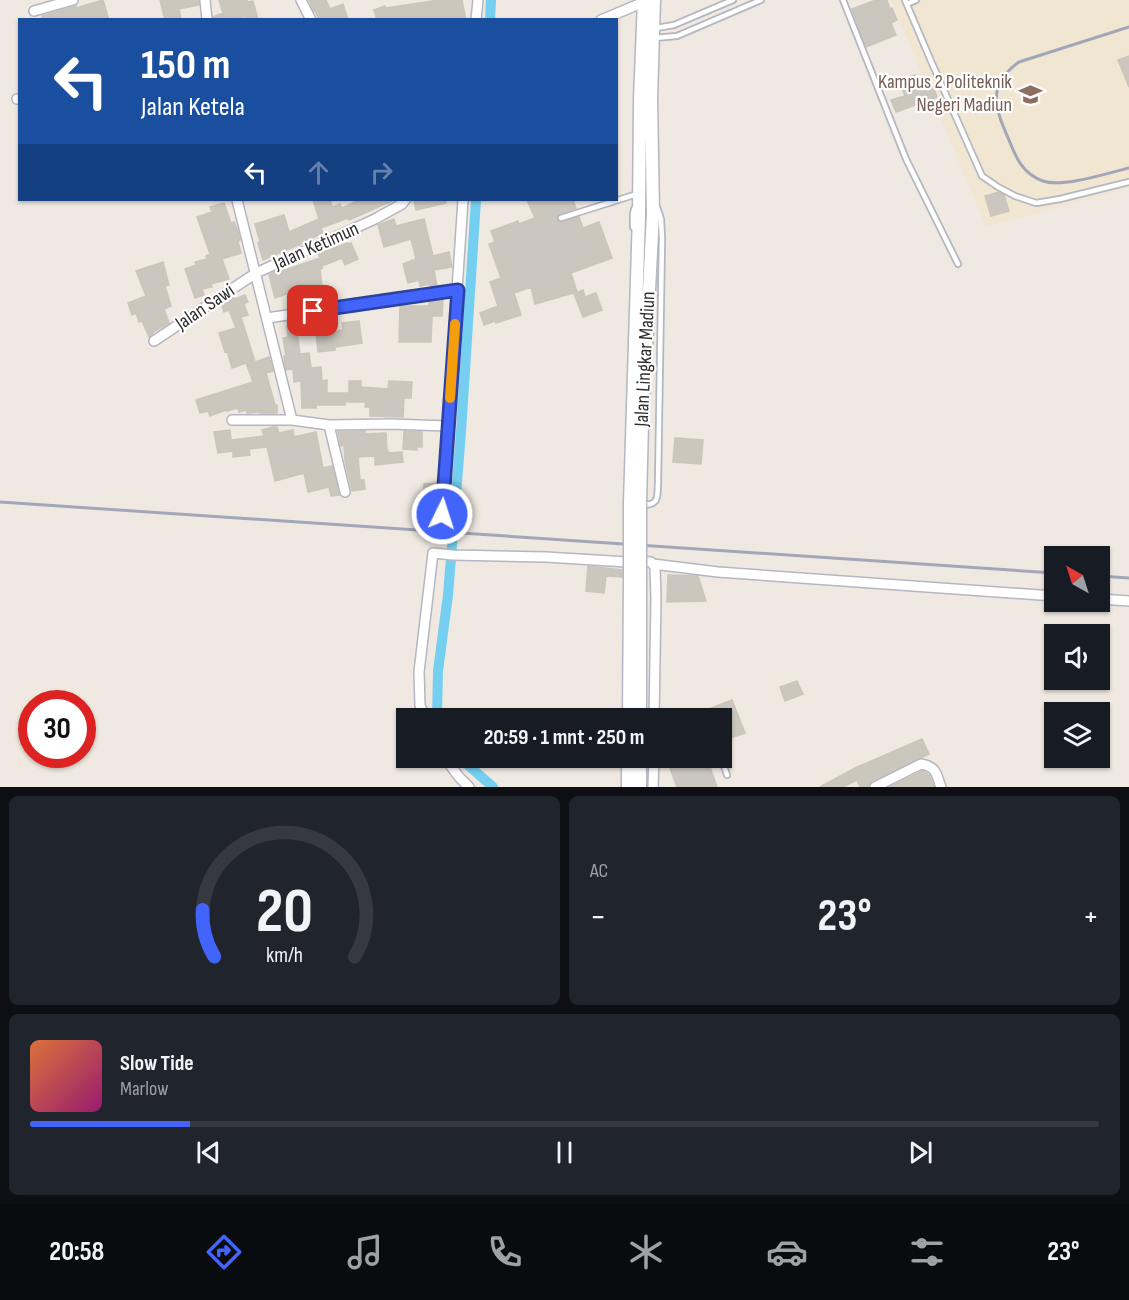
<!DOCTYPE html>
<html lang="id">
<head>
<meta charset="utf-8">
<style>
  body { margin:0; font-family:"Sofia Sans Condensed",sans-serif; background:#20242c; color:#f1f3f6; height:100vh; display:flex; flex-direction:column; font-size:22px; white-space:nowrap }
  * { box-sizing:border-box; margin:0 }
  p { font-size:20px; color:#9ea1a6 }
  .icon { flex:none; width:33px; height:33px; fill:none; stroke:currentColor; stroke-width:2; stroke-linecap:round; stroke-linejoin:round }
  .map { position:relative; height:787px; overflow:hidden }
  .details { display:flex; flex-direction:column; gap:9px; padding:9px; background:#0d0f14; flex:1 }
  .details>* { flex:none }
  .hud { position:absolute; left:18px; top:18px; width:600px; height:183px; border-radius:0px; box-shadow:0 2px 4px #0004; background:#1a4fa0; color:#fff; overflow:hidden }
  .needle { width:39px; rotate:321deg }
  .controls { position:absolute; left:1044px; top:546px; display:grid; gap:12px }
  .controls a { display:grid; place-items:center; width:66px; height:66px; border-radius:0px; background:#171b24; box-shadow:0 2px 4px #0004; font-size:30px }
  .speed { position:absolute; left:18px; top:690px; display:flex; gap:12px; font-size:30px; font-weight:700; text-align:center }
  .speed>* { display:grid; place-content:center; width:78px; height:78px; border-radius:50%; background:#171b24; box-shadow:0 2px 4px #0004; line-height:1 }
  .speed .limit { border:9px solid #d22; background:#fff; color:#111 }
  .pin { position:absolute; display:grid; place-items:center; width:51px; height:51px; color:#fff; margin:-26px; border-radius:12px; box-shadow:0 3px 9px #0006 }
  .me { position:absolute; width:66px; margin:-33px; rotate:4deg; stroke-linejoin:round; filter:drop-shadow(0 0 4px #0008) }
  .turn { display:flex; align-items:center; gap:21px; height:126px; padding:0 24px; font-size:27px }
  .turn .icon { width:78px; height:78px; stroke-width:2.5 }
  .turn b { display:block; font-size:42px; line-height:51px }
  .lanes { display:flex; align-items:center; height:57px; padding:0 24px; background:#0003; justify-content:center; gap:30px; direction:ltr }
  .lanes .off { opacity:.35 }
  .big { font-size:45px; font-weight:700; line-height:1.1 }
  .details .tile { flex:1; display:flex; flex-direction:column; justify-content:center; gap:9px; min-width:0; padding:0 21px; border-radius:9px; background:#20242c }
  .details .dial { align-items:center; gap:0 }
  .dial svg { height:156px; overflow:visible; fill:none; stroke:#363941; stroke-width:7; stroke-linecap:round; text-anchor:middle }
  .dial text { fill:#f1f3f6; stroke:none }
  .song { display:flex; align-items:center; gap:18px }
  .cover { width:72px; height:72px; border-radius:9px; background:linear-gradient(135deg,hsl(20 70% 55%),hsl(320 70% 35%)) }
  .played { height:6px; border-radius:3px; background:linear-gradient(90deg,#4264fb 15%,#363941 15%) }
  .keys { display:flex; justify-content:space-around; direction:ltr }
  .heat { display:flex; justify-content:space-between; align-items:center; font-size:33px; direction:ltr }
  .details .tiles { flex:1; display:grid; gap:9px; grid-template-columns:1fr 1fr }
  .tile:last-child { grid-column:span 2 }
  .trip { position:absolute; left:396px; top:708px; width:336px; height:60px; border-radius:0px; background:#171b24; box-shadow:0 2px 4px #0004; font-weight:700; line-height:60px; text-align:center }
  .tabs { display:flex; height:96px; justify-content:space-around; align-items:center; background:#090b0e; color:#9ea1a6 }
  .tabs .icon { width:42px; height:42px }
  .tabs .current { color:#4264fb }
  .tabs b { font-size:27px; color:#f1f3f6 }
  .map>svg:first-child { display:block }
</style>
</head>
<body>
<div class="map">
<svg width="1129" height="787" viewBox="0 0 1129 787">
  <rect width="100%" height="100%" fill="#efe9e1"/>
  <path fill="#f0e6d1" d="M891 0H1129V188L986 227Z"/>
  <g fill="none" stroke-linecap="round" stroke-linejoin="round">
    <path stroke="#75cff0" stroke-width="10" d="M490 20 491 0
      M438 718 437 716 438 671 448 595 461 432 476 200
      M460 758 493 787"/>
  </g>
  <path fill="#cbc7bf" stroke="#cbc5ba" stroke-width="1.5" d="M103 0 109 20H43L42 16 76 6V8Z
    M160 0H198L199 5 179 9 181 20H165Z
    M219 0H247L248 2 253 1 258 20H246L245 16 235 20H214L213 17 223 13Z
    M309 0H326L330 9 343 4 348 20H319L315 10 314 11Z
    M439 0H462L466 20H377L374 10 385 6 386 8Z
    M876 0H887L890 9 892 8 897 20 891 23 896 35 866 47 852 9Z
    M1129 56V87L1118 60Z
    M915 75 921 90 933 86 937 97 896 112 891 100 905 96 899 81Z
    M999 192 1004 195 1009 211 991 216 985 196Z
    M313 200H330L332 207 340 204 342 208 359 200H394L349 220 348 218 321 228 323 233 306 241V242L263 260 258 243 260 242 255 224 284 215 289 232 319 219Z
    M414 200H445L446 203 416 210Z
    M527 200H573L576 208 558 215 557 218 558 221 562 222 579 217 583 228 599 222 612 258 571 273 577 292 535 304 531 287 514 293 521 315 496 323 495 321 484 325 480 313 498 306 490 282 501 278 489 244 495 242 491 231 518 221 519 224 535 218Z
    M224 203 231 223 234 222 237 229 240 240 238 241 241 253 222 259 229 279 211 284 212 287 202 289 204 295 195 298 185 269 196 265 195 262 207 259 206 256 210 254 197 217 212 212 210 207Z
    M394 219 396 226 424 219 433 256 449 252 452 267 434 270 437 286 430 287V284L420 286 419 280 408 283 403 264 416 259 411 239 384 247 378 225Z
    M347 243 348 244 351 243 358 259 345 265 342 258 322 266V268L320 269 324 303 311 305 306 291 293 295 292 292 275 298 269 275 280 269 284 268 285 270 320 258 318 254Z
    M163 262 169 285 165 286 171 306 164 309 169 323 155 331 149 337 142 321 139 322 136 313 132 315 128 303 146 296 136 271Z
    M583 290 585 297 596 293 602 310 583 317 574 294Z
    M245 295 248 302 244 304 248 315 241 317 255 362 269 357 273 371 266 373 275 405H277V413H260V412L247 413 246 410 239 412 238 408 227 411 226 410 210 416 208 411 200 413 196 400 253 382 246 363 232 368 227 351 225 352 219 333 236 328 229 310 224 312 221 304 234 296 235 299Z
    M443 299 442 316H432L431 342H399L400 306H429V301Z
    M359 321 362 343 335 347V350L318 352 316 331 297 332 300 354 309 353 311 368 321 367 322 381 327 380V393H349V381H361V387L388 389 389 381 412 382 411 398H404L403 417 370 416V407H365L366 402H345V405H316V408H302L301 381 294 382 293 369 286 370 285 366 284 356H286L283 338 288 337 287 326 327 322 328 332 343 330 342 323Z
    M273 427H277L279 433 293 430 294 437 316 432 323 468 332 466 339 495 331 496 329 487 308 492 304 473 275 481 267 447 249 449 250 455 233 457V451L218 453 214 432 230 430 231 440 264 436 262 430Z
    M365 431V434L386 433 387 451H388V453L402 452 403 462 375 465V456L358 457 360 480H364L365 489 352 491 345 461 344 445 341 446 338 432Z
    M404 431 422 432V447H417V450L403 449Z
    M675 438 703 440 701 464 673 462Z
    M437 483V494H424V484Z
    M588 566 622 570V577L606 576 604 593 586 591Z
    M668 575 698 576 706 601 667 602Z
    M797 681 803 694 785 701 780 687Z
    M732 700 745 733 722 741V718H686Z
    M922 739 929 754 872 781 868 787H860L857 780 843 787H820L855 768Z
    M699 758H707L717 787H677L670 768 692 762 695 759Z
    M922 771 929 775 934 787H890Z"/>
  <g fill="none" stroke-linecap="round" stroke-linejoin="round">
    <defs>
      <path id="service" d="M843 0 906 159 958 264
        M905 0 931 61 982 176 998 187 1015 196 1036 203 1060 199 1129 182
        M907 4 916 0
        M656 28 674 25 733 0
        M654 38 677 36 761 0
        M561 218 637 194
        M633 227V214L634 209
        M642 505C660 505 657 497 658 483L662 239 661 219 657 207
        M672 758 675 761 691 758
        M712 758 724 766 727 775"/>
      <path id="minor" d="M205 0 207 20
        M301 0 311 20
        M34 11 73 0
        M476 20 478 0
        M601 20 644 2
        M17 99H20
        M237 200 292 420
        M267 318 457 290
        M154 341 256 273 375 219 402 204 405 200
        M232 420H292L329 425 390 424 447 426
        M329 425 345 492
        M442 514 463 200
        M634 561 651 562 655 567 656 598 654 718
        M653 564 718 572 1054 596
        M1100 599 1129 601
        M425 718 420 705 419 672 433 553 453 555 546 557 627 562
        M445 758 459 777 469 787
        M653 787 654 758
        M875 787 921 764C937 767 936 774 941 787"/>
      <path id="secondary" d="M630 503 639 215 640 100 644 0
        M640 503 642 424 653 214 651 99 654 0
        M640 580V718
        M629 718 630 577
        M628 787V758
        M640 787V758"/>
    </defs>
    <use href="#service" stroke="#b4b7c1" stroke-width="8"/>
    <use href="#minor" stroke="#b4b7c1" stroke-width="12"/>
    <use href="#secondary" stroke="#b4b7c1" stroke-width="15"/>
    <use href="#service" stroke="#fff" stroke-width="4.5"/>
    <use href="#minor" stroke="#fff" stroke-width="9"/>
    <use href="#secondary" stroke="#fff" stroke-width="12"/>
    <path stroke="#a3a6b8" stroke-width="3" d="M1129 27 1019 62C986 86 995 108 1009 140 1016 158 1023 174 1043 181 1063 188 1108 173 1129 168
      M0 502 1054 573
      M1100 576 1129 578"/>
    <defs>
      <path id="secondary-bridge" d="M630 577V503
        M640 580V503"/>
    </defs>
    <use href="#secondary-bridge" stroke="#b4b7c1" stroke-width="15" stroke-linecap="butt"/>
    <use href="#secondary-bridge" stroke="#fff" stroke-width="12"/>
  </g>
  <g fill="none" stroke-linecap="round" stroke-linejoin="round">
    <defs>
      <path id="route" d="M313 311 458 290 442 514"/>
    </defs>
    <use href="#route" stroke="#2b41a3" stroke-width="15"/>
    <use href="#route" stroke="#4264fb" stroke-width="10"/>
    <path stroke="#f59e0b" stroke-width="10" d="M450 398 455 324"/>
  </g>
  <defs>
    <symbol id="university-bare" viewBox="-9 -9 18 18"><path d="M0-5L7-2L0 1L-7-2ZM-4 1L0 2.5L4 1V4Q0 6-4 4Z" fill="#8d6e63" stroke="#fff" stroke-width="2.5" paint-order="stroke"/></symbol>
  </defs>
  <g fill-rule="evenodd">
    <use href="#university-bare" x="1014" y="78" width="33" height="33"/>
  </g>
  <g text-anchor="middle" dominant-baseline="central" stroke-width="4.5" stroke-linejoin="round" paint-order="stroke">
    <g font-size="20" fill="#785e54" stroke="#fff" text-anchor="end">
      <text x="1012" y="82">Kampus 2 Politeknik<tspan x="1012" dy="23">Negeri Madiun</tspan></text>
    </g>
    <g font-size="20" fill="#2e2e2e" stroke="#fff">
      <text transform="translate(316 246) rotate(-24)">Jalan Ketimun</text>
      <text transform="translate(205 307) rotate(-34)">Jalan Sawi</text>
      <text transform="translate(645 359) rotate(-87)">Jalan Lingkar Madiun</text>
    </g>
  </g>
</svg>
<div class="controls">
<a><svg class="needle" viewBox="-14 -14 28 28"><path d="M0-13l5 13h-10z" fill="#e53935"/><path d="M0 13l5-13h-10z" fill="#9ea1a6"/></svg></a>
<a><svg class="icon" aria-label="sound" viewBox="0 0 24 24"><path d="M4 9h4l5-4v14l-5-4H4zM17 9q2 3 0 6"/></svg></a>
<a><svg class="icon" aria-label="layers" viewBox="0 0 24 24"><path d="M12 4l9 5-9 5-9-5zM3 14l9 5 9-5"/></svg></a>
</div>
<div class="speed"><div class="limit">30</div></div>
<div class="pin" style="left:313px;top:311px;background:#d93025"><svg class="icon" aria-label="arrive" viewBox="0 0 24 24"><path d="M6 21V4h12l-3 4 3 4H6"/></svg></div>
<svg class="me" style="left:442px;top:514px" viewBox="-20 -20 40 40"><circle r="17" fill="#4264fb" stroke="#fff" stroke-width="3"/><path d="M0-11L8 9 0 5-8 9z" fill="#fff"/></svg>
<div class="trip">20:59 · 1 mnt · 250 m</div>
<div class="hud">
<div class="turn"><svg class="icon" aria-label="left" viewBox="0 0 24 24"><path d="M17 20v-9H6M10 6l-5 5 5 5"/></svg><div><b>150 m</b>Jalan Ketela</div></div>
<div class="lanes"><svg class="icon" aria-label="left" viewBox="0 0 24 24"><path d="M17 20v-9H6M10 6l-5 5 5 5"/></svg><svg class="icon off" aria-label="ahead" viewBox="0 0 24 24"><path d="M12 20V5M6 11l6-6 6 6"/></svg><svg class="icon off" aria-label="right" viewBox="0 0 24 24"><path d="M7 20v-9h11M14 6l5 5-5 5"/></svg></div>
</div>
</div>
<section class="details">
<div class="tiles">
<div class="tile dial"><svg viewBox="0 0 100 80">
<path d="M14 69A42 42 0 1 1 86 69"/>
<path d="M14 69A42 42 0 0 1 8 45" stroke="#4264fb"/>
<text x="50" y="56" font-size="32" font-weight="700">20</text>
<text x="50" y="72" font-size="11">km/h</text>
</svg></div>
<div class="tile"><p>AC</p>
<div class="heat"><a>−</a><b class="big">23°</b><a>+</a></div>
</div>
<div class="tile">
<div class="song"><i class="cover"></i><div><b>Slow Tide</b><p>Marlow</p></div></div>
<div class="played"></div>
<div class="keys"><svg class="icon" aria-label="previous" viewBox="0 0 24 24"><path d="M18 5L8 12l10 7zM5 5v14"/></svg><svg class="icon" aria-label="pause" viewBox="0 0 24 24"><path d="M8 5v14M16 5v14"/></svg><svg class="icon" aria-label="next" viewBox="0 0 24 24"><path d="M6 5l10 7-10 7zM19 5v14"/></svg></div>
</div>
</div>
</section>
<nav class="tabs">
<b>20:58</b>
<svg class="icon current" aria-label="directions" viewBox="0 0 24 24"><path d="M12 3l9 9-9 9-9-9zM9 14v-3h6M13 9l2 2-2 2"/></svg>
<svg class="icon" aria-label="music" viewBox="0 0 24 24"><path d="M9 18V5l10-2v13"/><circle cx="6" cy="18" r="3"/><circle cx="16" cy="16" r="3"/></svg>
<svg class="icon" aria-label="phone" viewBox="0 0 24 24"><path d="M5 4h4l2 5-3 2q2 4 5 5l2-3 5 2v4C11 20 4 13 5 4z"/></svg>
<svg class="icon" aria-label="climate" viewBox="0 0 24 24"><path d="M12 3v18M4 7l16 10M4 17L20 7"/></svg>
<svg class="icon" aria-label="car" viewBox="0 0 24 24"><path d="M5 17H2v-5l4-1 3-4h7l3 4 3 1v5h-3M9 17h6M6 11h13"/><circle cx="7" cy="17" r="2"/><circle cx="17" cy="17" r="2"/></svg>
<svg class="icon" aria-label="filters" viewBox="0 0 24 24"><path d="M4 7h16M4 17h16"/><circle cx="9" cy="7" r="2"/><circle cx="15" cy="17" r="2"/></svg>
<b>23°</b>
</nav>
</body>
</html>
